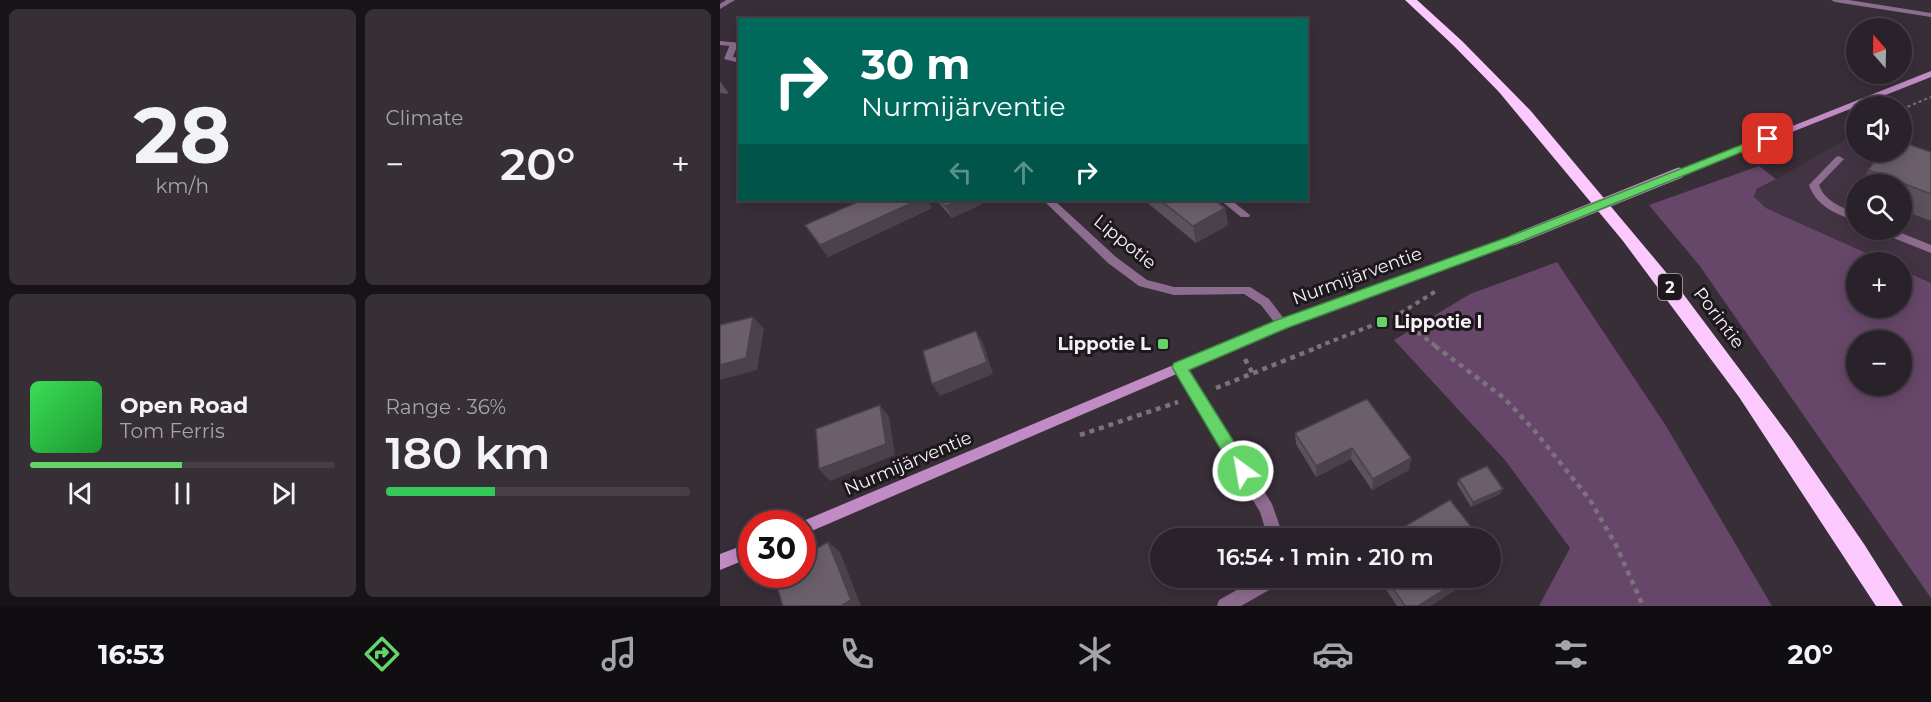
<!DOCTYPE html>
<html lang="en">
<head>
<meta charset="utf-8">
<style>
  body { margin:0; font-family:Montserrat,sans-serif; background:#362f36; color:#f1f3f6; height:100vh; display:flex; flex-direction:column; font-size:22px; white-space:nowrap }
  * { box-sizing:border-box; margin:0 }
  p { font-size:20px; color:#a5a4a8 }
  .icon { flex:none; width:33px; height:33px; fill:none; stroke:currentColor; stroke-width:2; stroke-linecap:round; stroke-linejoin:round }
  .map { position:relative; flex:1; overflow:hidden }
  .panel { display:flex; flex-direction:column; gap:9px; padding:9px; background:#171317; width:720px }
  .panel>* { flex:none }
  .top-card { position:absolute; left:18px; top:18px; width:570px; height:183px; border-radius:0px; box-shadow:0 3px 15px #0003,0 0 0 2px #463f47; background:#00695c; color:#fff; overflow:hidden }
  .needle { width:39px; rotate:340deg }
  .buttons { position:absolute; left:1126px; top:18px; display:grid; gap:12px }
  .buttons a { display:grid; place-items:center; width:66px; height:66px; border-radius:50%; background:#2a222a; box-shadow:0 3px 15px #0003,0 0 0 2px #463f47; font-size:30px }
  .speed { position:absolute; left:18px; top:510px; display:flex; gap:12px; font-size:30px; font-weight:700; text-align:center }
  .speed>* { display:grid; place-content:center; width:78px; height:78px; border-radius:50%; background:#2a222a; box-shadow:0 3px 15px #0003,0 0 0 2px #463f47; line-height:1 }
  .speed .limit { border:9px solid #d22; background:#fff; color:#111 }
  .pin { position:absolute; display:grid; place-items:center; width:51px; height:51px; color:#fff; margin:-26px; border-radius:12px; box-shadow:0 3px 9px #0006 }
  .me { position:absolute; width:66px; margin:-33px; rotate:328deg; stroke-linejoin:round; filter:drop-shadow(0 0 4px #0008) }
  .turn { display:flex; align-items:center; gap:21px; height:126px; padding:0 24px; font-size:27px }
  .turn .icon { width:78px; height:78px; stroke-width:2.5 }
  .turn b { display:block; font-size:42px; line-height:51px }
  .lanes { display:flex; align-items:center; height:57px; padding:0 24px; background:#0003; justify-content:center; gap:30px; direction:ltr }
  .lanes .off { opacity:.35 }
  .big { font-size:45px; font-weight:600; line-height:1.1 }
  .panel .widget { flex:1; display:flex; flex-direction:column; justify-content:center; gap:9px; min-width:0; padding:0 21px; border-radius:9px; background:#362f36 }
  .panel .dial { align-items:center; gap:0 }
  .dial b { font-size:78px; line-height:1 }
  .song { display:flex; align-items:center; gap:18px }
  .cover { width:72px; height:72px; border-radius:9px; background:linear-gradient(135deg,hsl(130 70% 55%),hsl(130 70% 35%)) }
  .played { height:6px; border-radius:3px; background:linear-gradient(90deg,#64d468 50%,#463f47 50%) }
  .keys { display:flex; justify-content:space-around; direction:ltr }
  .heat { display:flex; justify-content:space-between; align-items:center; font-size:33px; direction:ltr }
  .charge { height:9px; border-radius:4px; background:linear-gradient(90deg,#34c759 36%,#463f47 0) }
  .panel .tiles { flex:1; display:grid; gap:9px; grid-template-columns:repeat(2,1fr) }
  .trip { position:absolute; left:430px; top:528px; width:351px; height:60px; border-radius:30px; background:#2a222a; box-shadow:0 3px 15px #0003,0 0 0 2px #463f47; font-weight:600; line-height:60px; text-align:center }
  .dock { display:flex; height:96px; justify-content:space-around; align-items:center; background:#110e11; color:#a5a4a8 }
  .dock .icon { width:42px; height:42px }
  .dock .current { color:#64d468 }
  .dock b { font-size:27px; color:#f1f3f6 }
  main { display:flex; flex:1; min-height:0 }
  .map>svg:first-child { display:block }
</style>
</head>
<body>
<main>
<section class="panel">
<div class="tiles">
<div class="widget dial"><b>28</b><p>km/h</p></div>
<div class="widget"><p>Climate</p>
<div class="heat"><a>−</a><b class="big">20°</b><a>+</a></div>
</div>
<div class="widget">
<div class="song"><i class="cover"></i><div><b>Open Road</b><p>Tom Ferris</p></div></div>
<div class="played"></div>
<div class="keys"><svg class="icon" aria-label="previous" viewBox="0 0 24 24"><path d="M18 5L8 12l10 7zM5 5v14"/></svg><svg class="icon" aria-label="pause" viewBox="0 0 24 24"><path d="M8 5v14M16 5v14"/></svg><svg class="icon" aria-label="next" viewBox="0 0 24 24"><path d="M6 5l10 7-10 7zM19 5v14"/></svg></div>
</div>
<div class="widget"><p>Range · 36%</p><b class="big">180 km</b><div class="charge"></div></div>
</div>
</section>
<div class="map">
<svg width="1211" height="606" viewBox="0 0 1211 606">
  <rect width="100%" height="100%" fill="#382e38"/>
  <path fill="#433444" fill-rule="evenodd" d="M1135 134 1137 135V152H1182L1211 162V283L1182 270V262H1166L1046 208 1034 198 1037 190ZM1137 184H1182V230H1137Z"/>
  <path fill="#674769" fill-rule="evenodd" d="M1039 166 1056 179 1037 189 1034 197 1046 208 1166 262H1137V308H1182V270L1211 283V598L979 265 929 205ZM1137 340H1182V386H1137Z
    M837 262 946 426 1052 606H819L850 548 785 460 674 340 750 294Z"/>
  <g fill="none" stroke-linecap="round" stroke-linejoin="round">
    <path stroke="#7b737c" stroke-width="2" stroke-dasharray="3 3" stroke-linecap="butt" d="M1182 109 1211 97"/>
    <path stroke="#7b737c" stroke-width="4" stroke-dasharray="4.5 4.5" stroke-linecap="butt" d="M676 316 717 347
      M597 347 676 316 716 291"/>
    <path stroke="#7b737c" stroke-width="4.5" stroke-dasharray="5 5" stroke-linecap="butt" d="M715 346 784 398 814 430 870 500 896 545 923 606
      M525 359 533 374
      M496 388 601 346
      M360 435 458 402"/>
    <path fill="#8d6c8f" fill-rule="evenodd" d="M11 42 18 44 13 57 20 58V63L4 59Z
      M1119 156 1124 159 1099 185C1105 202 1122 207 1137 214V221C1117 215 1096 206 1089 185L1116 157Z
      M500 200H511L530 215 529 217H521Z
      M1160 230H1174L1211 245V253L1161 233Z"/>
    <path fill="#8d6c8f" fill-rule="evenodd" d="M6 0H15L0 9V4Z
      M1111 0H1129L1211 13V17L1115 2Z
      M0 41 20 43V47L0 45Z
      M323 200H334L396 257 427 280 454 287H530L549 299 568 324 566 327H558L541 305 524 294 454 295 419 286 388 263Z
      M459 362 464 363 552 504 564 538H548L540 512 453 367 454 363Z
      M538 578H555L549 590 521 606H497L499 600Z"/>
    <path fill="#c18cc5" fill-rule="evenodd" d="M1211 71V77L963 175 959 176 954 173Z
      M793 236 797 237 799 240 797 243 566 327 87 533 82 535V524H76L558 321Z
      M32 542V557L0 570V554Z"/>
    <path fill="#fbc9fe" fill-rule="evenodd" d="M685 0H697L742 41 810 110 955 283 1071 438 1144 544 1183 606H1156L1019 397 903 241 779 92 734 46Z"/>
    <path stroke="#c18cc5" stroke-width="11" d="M793 240 959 173"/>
  </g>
  <path fill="#5b525c" d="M0 81 9 94 0 93Z
    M1161 152H1211V221L1182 210V184H1139Z
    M216 200H259L262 204 232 218Z
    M424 200H494L505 208 508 225 476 243Z
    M212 208 108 257 85 225Z
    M575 433 691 458 689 470 652 490 631 459 596 477 576 444Z
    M739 479 780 494 751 507 737 484Z
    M661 578H754L710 606H677L661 582Z"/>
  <path fill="#4a424b" d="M198 200H208L212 208 108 257 100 245Z
    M239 200H259L262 204 232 218 226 206Z
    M505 208 508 225 476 243 473 226Z
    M33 317 44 329 37 370 0 380V365Z
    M256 331 263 343 273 374 220 396 212 384Z
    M160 405 169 417 175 455 110 481 99 469Z
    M632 448 631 459 596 477V466Z
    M691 458 689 470 652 490 653 479Z
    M783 489 780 494 751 507 753 502Z
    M108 542 120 552 141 606H121Z
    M775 557 771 567V559Z
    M743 578H754L710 606H698Z"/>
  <path fill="#6a5f6b" stroke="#4a424b" stroke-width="1.5" d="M1182 142 1211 152V194L1148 170 1161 152H1182Z
    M142 200H198L100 245 85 225Z
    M220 200H239L226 206Z
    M440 200H494L505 208 473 226Z
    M33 317 26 358 0 365V325Z
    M256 331 267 362 212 384 203 351Z
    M647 399 691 458 653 479 632 448 596 466 575 433Z
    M160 405 166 444 99 469 96 429Z
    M767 466 783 489 753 502 739 479Z
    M730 500 760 538H665Z
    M108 542 131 600 121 606H63L53 574H82V557Z
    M771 552 775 557 771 559Z
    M666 578H743L698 606H685Z"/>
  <path fill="#64d468" stroke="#418a44" stroke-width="1.5" d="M1044 136H1048L1054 139 797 243 567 328 469 370 529 466 532 471 529 477 523 479 517 477 452 367 454 363 557 320 788 237Z"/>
  <g fill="#64d468" stroke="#1c181c" stroke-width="2">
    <rect x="656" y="316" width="12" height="12" rx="3"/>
    <rect x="437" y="338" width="12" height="12" rx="3"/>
  </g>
  <g text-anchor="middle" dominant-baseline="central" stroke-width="6" stroke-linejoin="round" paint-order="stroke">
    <rect fill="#1c181c" stroke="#b4aeb5" stroke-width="1.5" x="938" y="274" width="24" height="26" rx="4.5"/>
    <g font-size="16" font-weight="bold" fill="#f5eff6">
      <text x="950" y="287">2</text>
    </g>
    <g font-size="18" fill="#f5eff6" stroke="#1c181c">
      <text transform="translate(405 242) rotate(39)">Lippotie</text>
      <text transform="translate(637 276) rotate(-20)">Nurmijärventie</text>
      <text transform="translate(999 318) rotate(53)">Porintie</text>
      <text transform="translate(188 463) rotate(-23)">Nurmijärventie</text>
    </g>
    <g font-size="18" font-weight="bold" fill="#f5eff6" stroke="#1c181c" text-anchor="start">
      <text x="674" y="322">Lippotie I</text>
      <text x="431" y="344" text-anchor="end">Lippotie L</text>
    </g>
  </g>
</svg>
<div class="buttons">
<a><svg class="needle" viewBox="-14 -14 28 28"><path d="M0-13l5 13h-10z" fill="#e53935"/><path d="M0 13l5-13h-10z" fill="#a5a4a8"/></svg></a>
<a><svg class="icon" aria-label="sound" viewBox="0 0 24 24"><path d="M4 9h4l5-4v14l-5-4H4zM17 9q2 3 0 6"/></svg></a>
<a><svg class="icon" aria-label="search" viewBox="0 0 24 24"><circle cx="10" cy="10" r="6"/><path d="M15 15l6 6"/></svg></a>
<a>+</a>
<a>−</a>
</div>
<div class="speed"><div class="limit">30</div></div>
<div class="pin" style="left:1048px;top:139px;background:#d93025"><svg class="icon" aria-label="arrive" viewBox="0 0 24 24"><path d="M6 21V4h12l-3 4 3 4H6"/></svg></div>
<svg class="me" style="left:523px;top:471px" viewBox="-20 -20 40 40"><circle r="17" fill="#64d468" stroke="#fff" stroke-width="3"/><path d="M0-11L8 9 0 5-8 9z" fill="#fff"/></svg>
<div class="trip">16:54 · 1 min · 210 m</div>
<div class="top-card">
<div class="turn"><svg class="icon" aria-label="right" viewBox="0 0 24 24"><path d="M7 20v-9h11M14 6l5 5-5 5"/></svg><div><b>30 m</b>Nurmijärventie</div></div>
<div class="lanes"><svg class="icon off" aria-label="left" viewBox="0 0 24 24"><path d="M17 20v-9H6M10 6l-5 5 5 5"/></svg><svg class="icon off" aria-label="ahead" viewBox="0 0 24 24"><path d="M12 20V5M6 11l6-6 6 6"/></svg><svg class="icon" aria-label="right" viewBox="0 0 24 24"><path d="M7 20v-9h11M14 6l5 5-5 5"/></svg></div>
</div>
</div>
</main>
<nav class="dock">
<b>16:53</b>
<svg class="icon current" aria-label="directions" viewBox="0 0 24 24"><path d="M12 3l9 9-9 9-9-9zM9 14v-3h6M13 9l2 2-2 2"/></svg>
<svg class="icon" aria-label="music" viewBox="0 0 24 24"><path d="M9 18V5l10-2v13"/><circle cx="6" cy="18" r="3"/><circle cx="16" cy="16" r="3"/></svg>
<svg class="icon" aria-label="phone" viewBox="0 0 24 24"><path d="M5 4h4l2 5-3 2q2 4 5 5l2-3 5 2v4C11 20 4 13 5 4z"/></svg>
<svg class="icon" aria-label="climate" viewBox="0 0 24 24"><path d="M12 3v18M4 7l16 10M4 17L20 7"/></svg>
<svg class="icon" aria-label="car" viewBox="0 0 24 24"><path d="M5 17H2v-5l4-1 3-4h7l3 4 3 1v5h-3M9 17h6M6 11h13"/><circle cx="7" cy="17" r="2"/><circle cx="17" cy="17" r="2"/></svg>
<svg class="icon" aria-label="filters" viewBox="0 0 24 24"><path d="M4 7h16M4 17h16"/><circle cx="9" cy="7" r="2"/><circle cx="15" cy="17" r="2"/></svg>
<b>20°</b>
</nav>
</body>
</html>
